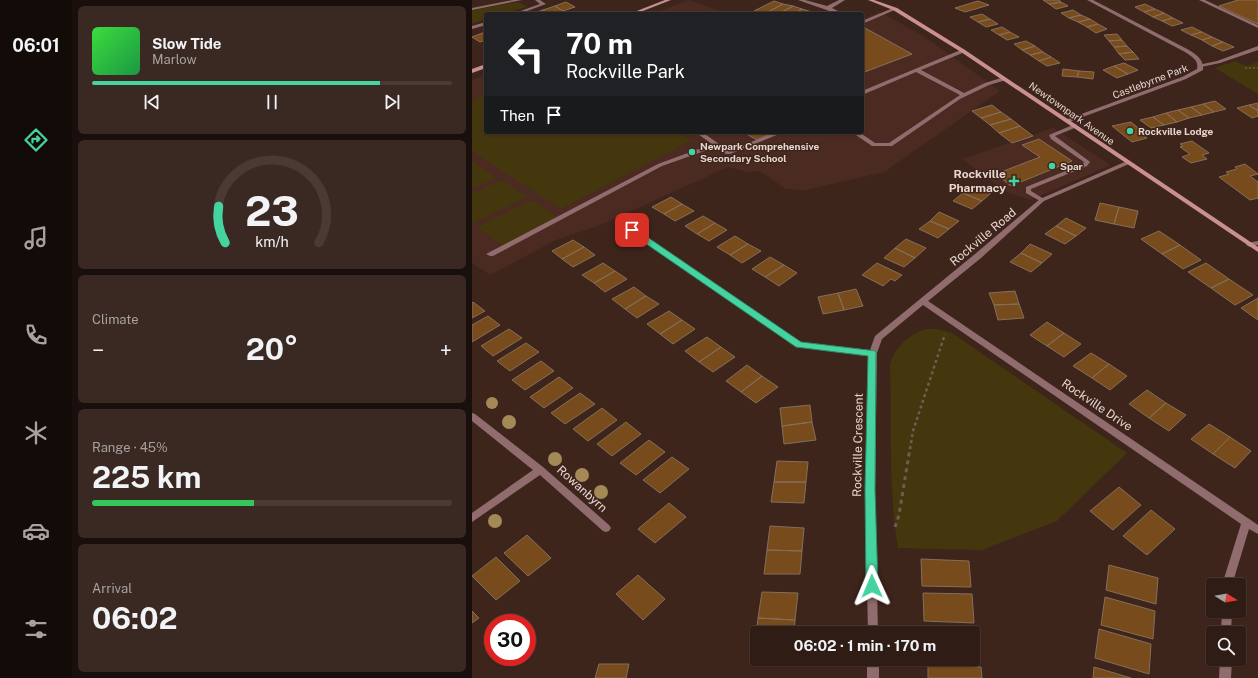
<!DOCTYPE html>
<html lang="en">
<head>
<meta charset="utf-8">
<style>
  body { margin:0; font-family:"Public Sans",sans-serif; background:#3a2922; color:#f1f3f6; height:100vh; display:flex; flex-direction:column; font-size:15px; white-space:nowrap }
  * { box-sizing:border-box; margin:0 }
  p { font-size:13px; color:#a7a1a0 }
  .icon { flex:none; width:22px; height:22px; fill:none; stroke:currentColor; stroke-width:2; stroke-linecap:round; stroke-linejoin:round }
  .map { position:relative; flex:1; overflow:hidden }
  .drawer { display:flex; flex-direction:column; gap:6px; padding:6px; background:#190f0c; width:400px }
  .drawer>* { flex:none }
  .guide { position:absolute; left:12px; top:12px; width:380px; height:122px; border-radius:4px; box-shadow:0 1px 3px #0004,0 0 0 1px #493a34; background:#202124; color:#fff; overflow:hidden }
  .needle { width:26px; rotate:101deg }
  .controls { position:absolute; left:734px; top:578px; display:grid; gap:8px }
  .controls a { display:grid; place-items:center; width:40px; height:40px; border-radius:4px; background:#2e1c15; box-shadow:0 1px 3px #0004,0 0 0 1px #493a34; font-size:20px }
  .speed { position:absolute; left:12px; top:614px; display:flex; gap:8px; font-size:20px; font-weight:700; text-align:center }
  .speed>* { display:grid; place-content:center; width:52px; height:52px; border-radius:50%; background:#2e1c15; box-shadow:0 1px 3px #0004,0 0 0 1px #493a34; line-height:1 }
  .speed .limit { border:6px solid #d22; background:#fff; color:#111 }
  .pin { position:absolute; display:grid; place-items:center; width:34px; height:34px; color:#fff; margin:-17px; border-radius:8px; box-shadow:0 2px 6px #0006 }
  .me { position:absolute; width:44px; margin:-22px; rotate:359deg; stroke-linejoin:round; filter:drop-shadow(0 0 3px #0008) }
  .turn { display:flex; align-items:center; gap:14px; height:84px; padding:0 16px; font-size:18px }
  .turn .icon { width:52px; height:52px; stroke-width:2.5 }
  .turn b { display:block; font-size:28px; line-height:34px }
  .then { display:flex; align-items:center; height:38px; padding:0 16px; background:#0003; gap:8px; font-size:15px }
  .big { font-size:30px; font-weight:700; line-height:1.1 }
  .drawer .tile { flex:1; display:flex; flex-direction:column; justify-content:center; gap:6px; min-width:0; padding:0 14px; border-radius:6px; background:#3a2922 }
  .drawer .dial { align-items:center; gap:0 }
  .dial svg { height:104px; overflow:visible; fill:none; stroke:#493a34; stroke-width:7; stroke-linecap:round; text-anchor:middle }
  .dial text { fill:#f1f3f6; stroke:none }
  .song { display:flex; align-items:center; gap:12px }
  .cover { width:48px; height:48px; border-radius:6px; background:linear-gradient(135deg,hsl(120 70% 55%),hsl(140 70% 35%)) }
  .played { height:4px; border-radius:2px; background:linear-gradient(90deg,#45d49f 80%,#493a34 80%) }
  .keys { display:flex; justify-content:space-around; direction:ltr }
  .heat { display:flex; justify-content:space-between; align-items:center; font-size:22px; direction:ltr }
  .charge { height:6px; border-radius:3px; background:linear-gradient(90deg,#34c759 45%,#493a34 0) }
  .trip { position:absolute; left:278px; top:626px; width:230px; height:40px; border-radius:4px; background:#2e1c15; box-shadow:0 1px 3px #0004,0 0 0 1px #493a34; font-weight:700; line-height:40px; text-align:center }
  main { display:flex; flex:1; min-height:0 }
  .dock { display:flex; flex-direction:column; width:72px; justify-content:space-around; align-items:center; background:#120b08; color:#a7a1a0 }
  .dock .icon { width:28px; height:28px }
  .dock .current { color:#45d49f }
  .dock b { font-size:18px; color:#f1f3f6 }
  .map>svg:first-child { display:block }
</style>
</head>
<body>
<main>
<nav class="dock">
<b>06:01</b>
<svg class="icon current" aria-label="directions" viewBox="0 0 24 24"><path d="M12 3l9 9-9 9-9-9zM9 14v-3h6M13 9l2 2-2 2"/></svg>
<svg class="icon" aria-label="music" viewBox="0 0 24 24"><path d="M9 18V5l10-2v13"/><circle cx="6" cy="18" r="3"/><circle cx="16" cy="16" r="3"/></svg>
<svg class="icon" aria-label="phone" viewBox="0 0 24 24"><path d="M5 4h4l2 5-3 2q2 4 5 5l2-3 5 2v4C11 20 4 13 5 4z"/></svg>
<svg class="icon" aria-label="climate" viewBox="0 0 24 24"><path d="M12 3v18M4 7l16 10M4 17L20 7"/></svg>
<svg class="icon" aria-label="car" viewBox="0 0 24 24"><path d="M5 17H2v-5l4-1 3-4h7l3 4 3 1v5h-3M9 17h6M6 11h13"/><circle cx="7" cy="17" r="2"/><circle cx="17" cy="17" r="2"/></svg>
<svg class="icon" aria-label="filters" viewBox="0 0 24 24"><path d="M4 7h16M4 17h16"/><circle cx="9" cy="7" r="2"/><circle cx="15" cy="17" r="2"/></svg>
</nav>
<section class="drawer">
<div class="tile">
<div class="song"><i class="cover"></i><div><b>Slow Tide</b><p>Marlow</p></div></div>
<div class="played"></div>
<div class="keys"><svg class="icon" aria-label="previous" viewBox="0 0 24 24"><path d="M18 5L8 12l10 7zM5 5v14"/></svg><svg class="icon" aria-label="pause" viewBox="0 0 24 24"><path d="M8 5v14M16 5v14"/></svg><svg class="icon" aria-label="next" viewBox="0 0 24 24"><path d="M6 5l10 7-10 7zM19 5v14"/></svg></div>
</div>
<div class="tile dial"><svg viewBox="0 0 100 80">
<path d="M14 69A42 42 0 1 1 86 69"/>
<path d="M14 69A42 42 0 0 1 9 41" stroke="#45d49f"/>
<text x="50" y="56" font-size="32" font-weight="700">23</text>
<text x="50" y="72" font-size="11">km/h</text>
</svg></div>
<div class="tile"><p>Climate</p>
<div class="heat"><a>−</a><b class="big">20°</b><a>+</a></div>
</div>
<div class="tile"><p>Range · 45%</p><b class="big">225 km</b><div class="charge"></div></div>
<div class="tile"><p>Arrival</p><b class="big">06:02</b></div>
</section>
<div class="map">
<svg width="786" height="678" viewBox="0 0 786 678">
  <rect width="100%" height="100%" fill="#3e251c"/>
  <path fill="#4b2b21" d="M217 0 253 13 256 14H180Z
    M408 12 450 35 528 91 412 172 334 190 314 189 288 171 275 172 256 167 128 225 84 240 18 275 0 263V80L14 75V132H390V19Z
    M581 128 636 163 637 166 558 200 534 192 490 159Z"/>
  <path fill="#44360d" d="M46 2 54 6V7L31 14H14V19L0 24V10Z
    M763 61 774 66 786 62V94L743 68Z
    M14 94V132H204L220 140 89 209 0 151V100Z
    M0 162V161L24 178 0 189Z
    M30 180 55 197 0 224V194Z
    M61 200 87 218 32 247 5 227Z
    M454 329H465L480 333 655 453 585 521 510 550 426 548C416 488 420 426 418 365 422 348 437 334 454 329Z"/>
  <path fill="#774b1c" stroke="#856f5a" d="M571 0H587L589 2 577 4Z
    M766 0H786V24L747 6Z
    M302 1 311 4 292 14 282 11Z
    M506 1 517 5 493 12 483 8Z
    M94 2 103 7 91 11 83 6Z
    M589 2 596 6 584 9 577 4Z
    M311 4 321 6 306 14H292Z
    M673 4 683 9 672 12 663 7Z
    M83 6 91 11 78 14 71 10Z
    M321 6 330 9 322 14H306Z
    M330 9 340 12 322 14Z
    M683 9 692 13 681 17 672 12Z
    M71 10 78 14H59Z
    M601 10 609 15 597 18 589 13Z
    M692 13 701 18 690 21 681 17Z
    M510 14 518 19 506 22 498 17Z
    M609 15 618 19 606 22 597 18Z
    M701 18 711 23 700 26 690 21Z
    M518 19 526 24 514 27 506 22Z
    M618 19 626 24 615 27 606 22Z
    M626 24 635 29 624 33 615 27Z
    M530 27 538 32 527 35 519 30Z
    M720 27 730 32 719 35 709 30Z
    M393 28 440 54 390 73V29Z
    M13 32 14 40 8 42 0 37Z
    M538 32 547 37 535 40 527 35Z
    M730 32 740 37 730 40 719 35Z
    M645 34 650 40 637 41 632 35Z
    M740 37 751 42 740 46 730 40Z
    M650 40 655 46 642 47 637 41Z
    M554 41 563 46 550 50 542 44Z
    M751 42 762 47 751 51 740 46Z
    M563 46 571 52 558 55 550 50Z
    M655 46 661 52 647 54 642 47Z
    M571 52 579 57 567 61 558 55Z
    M661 52 667 59 653 60 647 54Z
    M579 57 588 63 575 66 567 61Z
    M652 63 666 70 656 74 642 66Z
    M642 66 656 74 645 78 631 70Z
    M591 69 607 71 605 77 590 76Z
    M607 71 622 72 621 79 605 77Z
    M743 101 754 109 742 112 731 104Z
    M786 103V111L777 105Z
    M731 104 742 112 730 115 719 107Z
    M520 105 529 112 509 118 500 111Z
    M777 105 786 111V116L780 118 765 108Z
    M719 107 730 115 717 118 706 110Z
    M706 110 717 118 705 122 694 113Z
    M529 112 539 119 518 125 509 118Z
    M694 113 705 122 692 125 681 117Z
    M681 117 692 125 679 128 668 120Z
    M539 119 548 126 527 133 518 125Z
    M659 122 675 135 672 136 675 138 660 142 640 126Z
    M548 126 561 136 540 143 527 133Z
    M271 132H302L285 140Z
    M567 139 600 161 539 186 524 174 568 157 550 145Z
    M720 141 737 153 730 155 735 159 719 163 710 157 718 154 708 147 711 146 708 144Z
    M773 164 786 174 778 176 786 182V198L778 200 747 177 757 174 754 172 765 169 763 167Z
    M499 185 519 193 510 201 491 193Z
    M491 193 510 201 500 209 481 201Z
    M199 197 210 204 192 214 180 207Z
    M628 203 647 207 642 224 623 220Z
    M210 204 222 211 203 221 192 214Z
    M647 207 666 211 662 228 642 224Z
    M467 212 487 221 477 229 458 221Z
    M231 216 243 223 225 234 213 226Z
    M594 218 614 228 604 236 584 226Z
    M458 221 477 229 466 238 447 229Z
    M243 223 255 230 237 241 225 234Z
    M584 226 604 236 593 244 573 234Z
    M687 231 708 245 690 254 669 239Z
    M263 236 276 244 258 255 245 247Z
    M434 239 454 248 443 258 423 248Z
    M101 240 112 247 90 259 80 251Z
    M276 244 289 251 270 263 258 255Z
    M558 244 580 254 570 263 549 253Z
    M708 245 729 260 711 269 690 254Z
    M112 247 123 255 101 267 90 259Z
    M423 248 443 258 432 267 412 258Z
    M549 253 570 263 559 272 538 262Z
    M298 257 312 265 293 277 280 269Z
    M131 263 143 271 122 283 110 275Z
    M405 263 430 275 423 281 419 279 411 286 390 275Z
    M734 263 757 279 739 288 716 272Z
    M312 265 325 273 307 286 293 277Z
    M143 271 155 279 133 292 122 283Z
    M757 279 781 295 763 305 739 288Z
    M162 287 174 296 153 309 140 299Z
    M384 289 391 306 372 310 366 293Z
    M543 291 547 304 522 305 517 293Z
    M366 293 372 310 351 314 346 297Z
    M174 296 187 304 165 318 153 309Z
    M786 298V320L769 308Z
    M1 302 13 311 0 318V303Z
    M547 304 552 318 526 320 522 305Z
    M197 311 210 320 188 334 175 324Z
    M16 316 28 325 0 342V325Z
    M210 320 223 329 201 344 188 334Z
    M575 322 592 333 575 346 558 335Z
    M37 329 50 338 21 356 9 346Z
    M592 333 609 344 592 357 575 346Z
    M235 337 249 347 227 362 213 351Z
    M54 343 67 352 38 371 25 361Z
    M249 347 263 357 241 372 227 362Z
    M619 353 637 364 620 378 601 366Z
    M69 361 82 371 53 390 40 380Z
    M637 364 655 376 638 390 620 378Z
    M275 365 290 376 269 392 254 381Z
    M290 376 306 387 284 403 269 392Z
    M87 377 101 388 72 408 58 397Z
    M675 390 694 403 677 418 657 404Z
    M108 393 123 404 93 424 79 413Z
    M694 403 714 415 697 431 677 418Z
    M338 405 340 422 310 426 308 408Z
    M130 408 145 420 116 441 101 429Z
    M154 422 169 434 140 456 125 444Z
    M340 422 344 440 312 444 310 426Z
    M737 424 758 437 741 454 719 439Z
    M758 437 779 451 763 468 741 454Z
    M177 440 193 452 164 475 148 463Z
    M200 457 217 469 188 493 171 480Z
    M305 461 336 462 334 482H302Z
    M302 482H334L332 503 299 502Z
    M647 487 669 505 641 530 618 511Z
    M197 503 214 517 183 543 166 529Z
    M679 510 703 529 675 555 651 536Z
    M298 526 332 528 330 551 295 550Z
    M55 535 79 558 56 576 32 553Z
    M295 550 330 551 328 574H292Z
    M24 557 48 581 24 600 0 576Z
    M449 559 497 561 499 587 450 586Z
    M637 565 686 578 684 604 634 590Z
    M166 575 193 599 171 620 144 594Z
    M290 592 326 593 323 620 286 618Z
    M451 593 500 594 502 623 452 621Z
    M633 597 683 611 681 639 629 625Z
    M0 611 7 618 0 623Z
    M286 618 323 620 322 633H285V645H283Z
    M454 627 504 629 507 659H495H501V633H454Z
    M627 629 679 644 677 674 623 658Z
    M127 664H157L154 678H123Z
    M456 665 509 667 510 678H456Z
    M622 667 659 678H621Z"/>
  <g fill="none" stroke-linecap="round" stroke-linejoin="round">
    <path stroke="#715b53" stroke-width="1.5" stroke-dasharray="2 2" stroke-linecap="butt" d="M773 68H786"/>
    <path stroke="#715b53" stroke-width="2.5" stroke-dasharray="3 3" stroke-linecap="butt" d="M438 449 441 431 473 334"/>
    <path stroke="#715b53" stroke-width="3" stroke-dasharray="4 4" stroke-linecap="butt" d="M423 527 427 515 438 448"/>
    <path fill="#916c6e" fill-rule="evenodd" d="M326 0H333L355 6 367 0H373L360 8 372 14H366Z
      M727 0H733L786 25V28Z
      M421 8 425 9 390 24V21Z
      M786 46V50L748 63 729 67 726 65 745 61Z
      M491 49 493 50V52L449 70 492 93 513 83 532 77 534 78V80L517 85 488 99 420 146H400L381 133 380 132H387L403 143H417L488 95 444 72 390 95V91Z
      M603 124 605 125V127L583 136 617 161 618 162 615 166 559 189V191L572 199V201H568L554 193V187L611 164 612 162 579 139 577 135Z
      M223 132H230L257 151 304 132H312L258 154H254L244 147 190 166 21 256H18L14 254 186 164 240 144Z
      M786 241V245L778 247 774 245 775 243Z"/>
    <path fill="#916c6e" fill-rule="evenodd" d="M41 0H50L0 10V8Z
      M63 0H68L74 4 47 14H40L68 4Z
      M615 0H621L717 50C725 55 732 60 731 70L714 79 597 122H593V120L710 77 725 69C727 60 720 57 713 52Z
      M14 22V25L0 29V26Z
      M655 161 657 162V164L572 201 509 258 456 301 786 525V534L777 529 760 585H750L769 524 451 305 410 339 405 353 403 490 406 633H396L393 490 397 355 324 347 157 230 160 228 162 229 329 342 398 350 403 336 503 254 568 199Z
      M0 413 3 414 71 467 137 525 139 528 137 531 134 532 131 531 68 475 0 522V513L61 470 0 421Z
      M750 611H760L759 633H749Z
      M395 659H407V678H395Z
      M748 659H760L759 678H747Z"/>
    <path fill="#ca8f93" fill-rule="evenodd" d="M193 0H199L163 14H157Z
      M396 0H402L425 8 493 50 786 247V252L489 52 421 10Z
      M14 64V68L0 73V69Z"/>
  </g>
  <g fill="#a48856">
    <circle cx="20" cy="403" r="6"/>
    <circle cx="37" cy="422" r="7"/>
    <circle cx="83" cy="459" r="7"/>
    <circle cx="110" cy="475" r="7"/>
    <circle cx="129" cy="492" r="7"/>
    <circle cx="23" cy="521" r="7"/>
  </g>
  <path fill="#45d49f" stroke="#2d8a67" d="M157 228H162L329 342 404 351 403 490 406 586 404 589 400 591 395 589 394 586 393 490 396 356 324 347 157 232Z"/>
  <g fill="#45d49f" stroke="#3e251c" stroke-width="1.5">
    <circle cx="658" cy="131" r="4"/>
    <circle cx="220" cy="152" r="4"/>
    <circle cx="580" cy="166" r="4"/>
    <path d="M540 175h4v4h4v4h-4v4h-4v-4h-4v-4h4z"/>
  </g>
  <g text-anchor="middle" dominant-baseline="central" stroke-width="3" stroke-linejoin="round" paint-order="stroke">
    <g font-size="10" fill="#e7d6d0" stroke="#3e251c">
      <text transform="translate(678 81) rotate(-21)">Castlebyrne Park</text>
      <text transform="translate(600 113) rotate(35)">Newtownpark Avenue</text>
    </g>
    <g font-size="10" font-weight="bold" fill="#e7d6d0" stroke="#3e251c" text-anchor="start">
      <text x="666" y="131">Rockville Lodge</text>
      <text x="228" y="146">Newpark Comprehensive<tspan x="228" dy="12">Secondary School</tspan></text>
      <text x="588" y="166">Spar</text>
    </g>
    <g font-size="12" font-weight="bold" fill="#e7d6d0" stroke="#3e251c" text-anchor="end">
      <text x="534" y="174">Rockville<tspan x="534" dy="14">Pharmacy</tspan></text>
    </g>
    <g font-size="12" fill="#e7d6d0" stroke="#3e251c">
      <text transform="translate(511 237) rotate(-40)">Rockville Road</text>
      <text transform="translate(625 405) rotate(34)">Rockville Drive</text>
      <text transform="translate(386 445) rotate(-89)">Rockville Crescent</text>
      <text transform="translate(110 489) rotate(42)">Rowanbyrn</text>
    </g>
  </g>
</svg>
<div class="controls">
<a><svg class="needle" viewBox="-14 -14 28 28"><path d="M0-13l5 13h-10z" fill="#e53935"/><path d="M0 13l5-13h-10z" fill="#a7a1a0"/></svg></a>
<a><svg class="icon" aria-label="search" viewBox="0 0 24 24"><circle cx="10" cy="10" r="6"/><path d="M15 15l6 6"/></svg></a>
</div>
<div class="speed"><div class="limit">30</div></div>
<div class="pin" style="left:160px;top:230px;background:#d93025"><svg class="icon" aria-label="arrive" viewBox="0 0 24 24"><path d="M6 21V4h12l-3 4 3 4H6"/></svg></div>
<svg class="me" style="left:400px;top:586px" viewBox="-20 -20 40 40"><path d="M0-17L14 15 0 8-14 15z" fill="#45d49f" stroke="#fff" stroke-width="4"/></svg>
<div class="trip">06:02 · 1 min · 170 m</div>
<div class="guide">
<div class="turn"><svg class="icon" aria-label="left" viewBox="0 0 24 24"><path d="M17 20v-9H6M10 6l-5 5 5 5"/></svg><div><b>70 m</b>Rockville Park</div></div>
<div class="then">Then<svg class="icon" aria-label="arrive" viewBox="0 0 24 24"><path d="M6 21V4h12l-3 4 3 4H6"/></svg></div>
</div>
</div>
</main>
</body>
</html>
